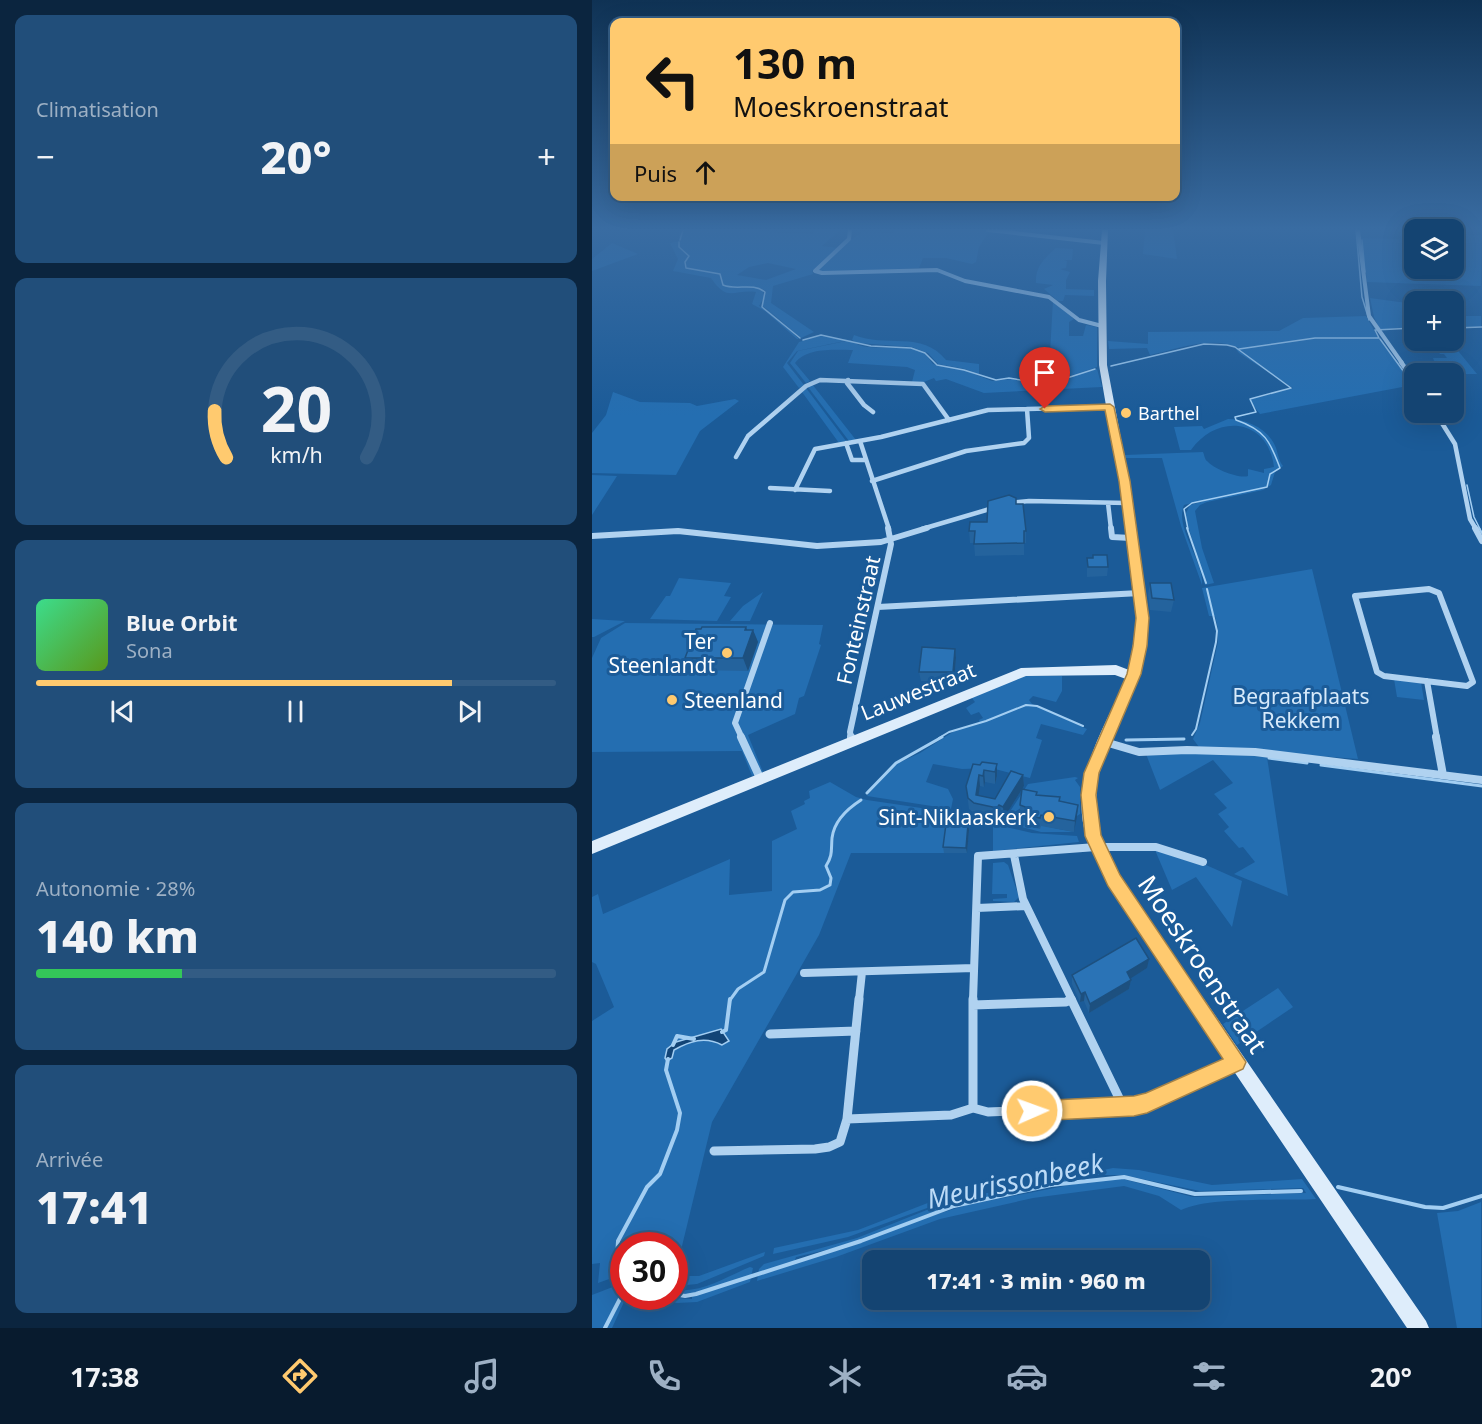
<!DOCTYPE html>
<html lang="fr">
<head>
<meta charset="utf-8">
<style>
  body { margin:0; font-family:"Noto Sans",sans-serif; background:#214e7a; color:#f1f3f6; height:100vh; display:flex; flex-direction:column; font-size:22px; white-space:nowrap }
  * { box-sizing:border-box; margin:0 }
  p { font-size:20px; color:#9db0c4 }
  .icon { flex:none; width:33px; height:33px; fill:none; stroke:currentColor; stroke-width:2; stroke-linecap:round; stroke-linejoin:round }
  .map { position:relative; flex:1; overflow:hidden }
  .sheet { display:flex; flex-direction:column; gap:15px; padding:15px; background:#0b253f; width:592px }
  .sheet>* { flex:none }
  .hud { position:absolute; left:18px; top:18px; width:570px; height:183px; border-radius:12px; box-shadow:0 6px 24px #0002,0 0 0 2px #335c84; background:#ffca6f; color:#111; overflow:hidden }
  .tools { position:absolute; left:812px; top:219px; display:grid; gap:12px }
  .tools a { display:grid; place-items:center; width:60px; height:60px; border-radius:12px; background:#144472; box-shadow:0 6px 24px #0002,0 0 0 2px #335c84; font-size:30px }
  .speed { position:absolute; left:18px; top:1232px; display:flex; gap:12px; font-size:30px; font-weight:700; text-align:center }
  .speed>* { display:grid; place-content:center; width:78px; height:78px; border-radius:50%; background:#144472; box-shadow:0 6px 24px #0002,0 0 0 2px #335c84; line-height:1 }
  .speed .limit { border:9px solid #d22; background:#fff; color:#111 }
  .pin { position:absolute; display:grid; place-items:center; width:51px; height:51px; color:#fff; margin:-62px -26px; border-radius:50% 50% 50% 0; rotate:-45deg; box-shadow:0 0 6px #0007 }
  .pin .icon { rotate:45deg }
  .me { position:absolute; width:66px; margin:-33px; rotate:88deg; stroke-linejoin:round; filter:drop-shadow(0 0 4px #0008) }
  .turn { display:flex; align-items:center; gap:21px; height:126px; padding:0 24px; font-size:27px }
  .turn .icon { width:78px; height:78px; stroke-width:2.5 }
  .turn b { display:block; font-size:42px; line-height:51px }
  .then { display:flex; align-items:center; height:57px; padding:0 24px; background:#0003; gap:12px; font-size:22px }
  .big { font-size:45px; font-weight:800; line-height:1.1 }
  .sheet .card { flex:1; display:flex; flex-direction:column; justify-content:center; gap:9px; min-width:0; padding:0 21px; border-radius:12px; background:#214e7a }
  .sheet .dial { align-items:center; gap:0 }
  .dial svg { height:156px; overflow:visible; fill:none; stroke:#335c84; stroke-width:7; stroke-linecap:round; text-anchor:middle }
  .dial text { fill:#f1f3f6; stroke:none }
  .song { display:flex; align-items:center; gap:18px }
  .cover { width:72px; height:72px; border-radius:9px; background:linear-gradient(135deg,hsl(150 70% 55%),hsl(90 70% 35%)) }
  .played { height:6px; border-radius:3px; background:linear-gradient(90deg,#ffca6f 80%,#335c84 80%) }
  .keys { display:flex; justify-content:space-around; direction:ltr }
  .heat { display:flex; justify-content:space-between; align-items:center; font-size:33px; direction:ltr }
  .charge { height:9px; border-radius:4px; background:linear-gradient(90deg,#34c759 28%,#335c84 0) }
  .trip { position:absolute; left:270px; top:1250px; width:348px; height:60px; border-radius:12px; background:#144472; box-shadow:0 6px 24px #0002,0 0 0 2px #335c84; font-weight:800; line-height:60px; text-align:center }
  .tab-bar { display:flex; height:96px; justify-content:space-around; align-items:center; background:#081b2e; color:#9db0c4 }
  .tab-bar .icon { width:42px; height:42px }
  .tab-bar .selected { color:#ffca6f }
  .tab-bar b { font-size:27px; color:#f1f3f6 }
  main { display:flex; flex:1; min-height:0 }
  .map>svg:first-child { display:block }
</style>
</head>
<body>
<main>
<section class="sheet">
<div class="card"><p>Climatisation</p>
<div class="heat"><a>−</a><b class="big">20°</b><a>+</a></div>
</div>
<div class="card dial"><svg viewBox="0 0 100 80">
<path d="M14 69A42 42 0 1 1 86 69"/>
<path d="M14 69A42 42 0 0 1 8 45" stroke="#ffca6f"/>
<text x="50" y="56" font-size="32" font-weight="700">20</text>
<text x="50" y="72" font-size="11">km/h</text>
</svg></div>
<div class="card">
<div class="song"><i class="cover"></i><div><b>Blue Orbit</b><p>Sona</p></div></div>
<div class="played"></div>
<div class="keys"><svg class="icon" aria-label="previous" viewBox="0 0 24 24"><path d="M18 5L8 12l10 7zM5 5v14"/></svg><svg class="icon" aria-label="pause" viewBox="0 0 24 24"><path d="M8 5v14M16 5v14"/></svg><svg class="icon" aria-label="next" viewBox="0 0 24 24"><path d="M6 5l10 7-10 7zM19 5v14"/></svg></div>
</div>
<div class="card"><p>Autonomie · 28%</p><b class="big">140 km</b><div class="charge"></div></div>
<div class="card"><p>Arrivée</p><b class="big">17:41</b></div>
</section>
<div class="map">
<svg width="890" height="1328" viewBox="0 0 890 1328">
  <rect width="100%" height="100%" fill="#1b5b98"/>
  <path fill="#246eb1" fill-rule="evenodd" d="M87 230H167V232L221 234 222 230H248L230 246 247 248 220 271 221 274 181 286 179 303 222 332 209 338 175 309 170 306 174 291 164 286 171 290 172 297 167 306 177 311 207 339H205L173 311 160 304 164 292C141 289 136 303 119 278L81 271 86 259 78 243 87 241ZM176 263 204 269 174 280 145 275 157 267Z
    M302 230H398L387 247 384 262 380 264 354 258H331L327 268 228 272 226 270C236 259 258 237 269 234V232L301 233Z
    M553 230H581L585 259 551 254Z
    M808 234H822V268H861V235H889V286L775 282 770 238 810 239Z
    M20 243 46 254 0 271V259Z
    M464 248 481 249 480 260H472L475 261 474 268 468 269 478 272 474 280V289L502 290V296L473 295 471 301H466L452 289 461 285 444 283C443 266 453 258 464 248Z
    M778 298 822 304V330L807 328 788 330 782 317Z
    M461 300 482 319 477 322V336H491L494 325 505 327V367C484 374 451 387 430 379L431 375 438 376 457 371Z
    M774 316 787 339 821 385 668 414 657 400 701 388 647 353 644 349 647 348C620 335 585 349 558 355L555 348 517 349 516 341 556 344V332L687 331 711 318Z
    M861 316H889V327L861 329Z
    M262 335C293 348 330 330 354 360L387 364V374L373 369 346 364 336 353 320 347 266 343 260 340Z
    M228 336 257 340 205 351 195 363 212 385 207 388 191 367 207 342Z
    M259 340C273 355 314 341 333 353 336 356 338 361 341 364L372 370 400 381 420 379 444 385 505 369 510 387 392 393 354 379 344 381 342 378 332 382H320L323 370 315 367 256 363 261 350C244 350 215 347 203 363L218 381 214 383 198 363 206 351Z
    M837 341H858L885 374H821L813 364 843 363 841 358H855L852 354H848Z
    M220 384 264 440 257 441 216 387Z
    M214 388 254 441 247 443 210 392Z
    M21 392 48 402 98 403 105 406 143 399 147 401 108 431 84 475 0 473V433L14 415Z
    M636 419C655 419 677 429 684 448 686 454 687 461 691 466L683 472 679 485 671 490 615 502 608 505 603 511 610 548 622 583 613 585 593 515 598 505 638 494 592 505C582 527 613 563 610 585L589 526 570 458H533V455L611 452C612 454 613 460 615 461 622 469 647 479 656 476V469L672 473V469L682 467C676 418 625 413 599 450H588L582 427 610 426 612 429Z
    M0 475 25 476 0 515Z
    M720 569 766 759 607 747 601 739 608 723 626 642V629L623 616H617L610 588Z
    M87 578 139 583 132 596 139 597 125 621 58 619 74 596H78Z
    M171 592 158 621H138L151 606Z
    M0 619 33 621 2 637H0Z
    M33 623 231 625 227 644 229 645 212 696 207 698 203 714 156 735 171 772 160 776 150 751 0 752V658L9 638Z
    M431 676H470V691L464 702 441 696 437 700 440 704 495 729 491 735 449 724 444 738 450 740 438 778 399 768 370 769 341 764 334 782 356 789 361 799 359 809 275 796 302 765 328 753 364 730 388 724 387 720 391 718 387 712 379 715 374 708 383 702 379 697Z
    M802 679 829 682 832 700 805 697Z
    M554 754H641L675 757 696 896 642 874 663 862 651 847 647 848 632 831 637 827 626 814 635 808 622 794 641 783 621 760 568 790Z
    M483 777 486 778 483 780 488 787V814L485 816 430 807 413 819 436 784Z
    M238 782 264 797 275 800 356 812 352 853H259L227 935 120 1122 83 1275 82 1245H32L31 1274 6 1283 8 1263 0 1264V1021L22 1007 4 964 0 962V897L6 894 11 914 138 859 137 895 180 891V841L205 829 199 811 213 804 212 801 218 798 217 791Z
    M429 811 428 816C444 826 463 828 482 832H449L414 823Z
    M401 824 440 833 485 836 487 842 401 851Z
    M563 850 614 865 650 881 640 927 604 877 580 890Z
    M412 862 416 865 427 897 422 902 401 901V899L415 898V894H400L401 863Z
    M686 988 701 1007 645 1045 631 1024Z
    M521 1168 547 1170 620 1185 710 1179 724 1199C690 1201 618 1196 589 1210L567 1196 532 1186 441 1198 348 1219 244 1257 165 1281 167 1269 172 1264 265 1238 367 1197 416 1190ZM503 1175H531L608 1191 711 1188 714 1193 601 1197 531 1179 498 1181 375 1205 326 1220 252 1249 203 1260 204 1257 255 1245 362 1204Z
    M346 1199V1204L256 1237 181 1254 182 1248 266 1230Z
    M889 1202V1328H865L845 1213 866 1211Z
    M173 1252 172 1256 105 1284 95 1285 83 1282V1276H107Z
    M158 1267 161 1268 158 1282 105 1302 85 1303 55 1296 100 1299V1295L83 1293V1289C106 1295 136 1276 158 1267Z
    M31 1283 32 1296H48L32 1302 20 1328H0V1295Z"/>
  <path fill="#124476" stroke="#a3cef2" stroke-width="1.5" d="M129 1029 137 1041 130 1045C113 1036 98 1041 82 1050L80 1058 75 1061 73 1058 75 1049 84 1042Z"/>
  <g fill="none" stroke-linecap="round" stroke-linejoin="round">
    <path stroke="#a3cef2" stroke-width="1.5" d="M764 230 770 297 777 320
      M88 240 91 230
      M770 240 773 272
      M87 242V247L97 256 93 262 94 268 128 274 131 285C145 291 160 282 173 292L170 307 208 338
      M861 328 890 327
      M788 339 820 383
      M211 340 229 335 279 346 319 348 333 353 345 365 372 370 404 380 417 378 445 383 478 377 503 369
      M647 349 723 338H787L783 330 822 328
      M519 366 612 344 635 345 643 347 699 388 658 399 664 412 643 417
      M875 485 882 517 888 529
      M596 529 592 509 600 503 675 487 678 474 688 468C678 441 673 430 644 420L643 417"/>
    <path stroke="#a3cef2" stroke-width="2" d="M595 528 614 583
      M887 528 890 533
      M600 735 604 729 624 642 625 631 615 589
      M347 738 357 732 394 721 434 705 445 706 491 726"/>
    <path stroke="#a3cef2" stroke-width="3" d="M534 740 592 739
      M677 758 715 763
      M729 765 890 786
      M275 793 304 763 350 737
      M138 1000 146 989 172 972 193 900 201 892 228 890 238 885 239 878 234 866C241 855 239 850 240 838 242 821 255 809 269 800"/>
    <path stroke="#a3cef2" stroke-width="4" d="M130 1032 134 1030 138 999
      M81 1045 85 1036 102 1039
      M746 1187 833 1207 851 1208 890 1196
      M29 1270 25 1257 26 1241 55 1187 68 1174 85 1130 88 1113 74 1070 76 1059
      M82 1294 93 1296 104 1294 269 1241 362 1206 459 1185 532 1177 603 1194 709 1191
      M13 1328 32 1291"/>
    <path stroke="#b0d2f0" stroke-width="4" d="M258 230 257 239 223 271 230 273 345 270 373 281 457 297 487 320 510 326
      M396 230 512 243
      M766 230 777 316 810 363"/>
    <path stroke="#b0d2f0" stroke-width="4.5" d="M809 362 822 381
      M256 380 255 383 272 405 281 412
      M843 412 863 444 878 519 884 529
      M268 441 297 529
      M254 443 260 460H273
      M144 457 156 436 214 386 228 380 331 384 357 420
      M280 481 374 451 432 443 437 438 435 409 518 407
      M178 488 238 491
      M203 490 223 449 289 437 396 410 435 409
      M416 503 437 501 535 503
      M516 503 519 529
      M330 529 401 508"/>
    <path stroke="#b0d2f0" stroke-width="6" d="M519 528 520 537 539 538
      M883 528 890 541
      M0 536 86 531 225 546 289 542 335 528
      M837 589 847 593 881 682 875 686 792 676 785 672 763 596Z
      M286 607 548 593
      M835 681 845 738
      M150 738 143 723 178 623
      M259 738 258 732 299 544 296 528"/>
    <path stroke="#b0d2f0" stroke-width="8" d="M149 737 168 778
      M259 737V741
      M844 737 851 775
      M513 742 547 752 595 750 663 752 890 780
      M422 855 431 899 480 1000
      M385 908 434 906
      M212 973 382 968
      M267 1000 270 972
      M381 1000 386 856 504 847H564L611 862"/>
    <path stroke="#b0d2f0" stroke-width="9" d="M479 999 527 1098 528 1107
      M381 1005 474 1002 479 999
      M178 1034 264 1031
      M381 1108V999
      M381 1108 396 1112 542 1106 573 1095 644 1063
      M255 1119 359 1115 381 1108
      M122 1151 223 1149 237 1147 248 1142 255 1119 267 999"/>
    <path fill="#deedfb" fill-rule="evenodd" d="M510 230H516L514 281 515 365 537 481 557 618 554 646 548 673 512 759 505 780 504 813 508 835 527 876 834 1321 837 1328H815L517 886C509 869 500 853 494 835 477 782 513 726 534 679L523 675 434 676 0 854V841L429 668 524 665 537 670 545 618 527 481 507 365 506 281Z"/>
  </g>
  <path fill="#24639d" d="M424 504 434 531V543H432V555L383 556 382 543H378L377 531Z
    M495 558 516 567 515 576 495 577Z
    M558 583 582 600 579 612 558 610 556 595Z
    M155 630H161L166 642 156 671 99 670 93 658Z
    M363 649 364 658 362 681H329L327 672Z
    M405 764V776L403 784 393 782 392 787 388 786 386 796 403 799 431 775 432 786 412 818 408 816 405 819 383 814 377 809 374 786 388 765Z
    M445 795 486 805 482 832 449 826 448 829 439 827 436 819 428 816V805Z
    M376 824 377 830 375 853H352L351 847Z
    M555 968 538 978 539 980 537 989 497 1013 492 1001 488 1002 480 984V975Z"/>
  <path fill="#1d507f" d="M154 627 158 638 161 630 166 642 156 671 151 658Z
    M363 649 364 658 362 681 361 672Z
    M405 764V776L403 784V772Z
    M392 770 393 782 392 787 391 776Z
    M387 775 388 786 385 804 384 795Z
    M431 775 432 786 412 818 411 807Z
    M407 805 408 816 405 819V808Z
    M486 805 485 816 482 832 483 821Z
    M376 824 377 830 375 853 374 848Z
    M557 959 555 968 533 982 535 972Z
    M539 980 537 989 497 1013 498 1004Z
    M493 992 492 1001 488 1002 489 994Z"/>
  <path fill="#2a73b6" stroke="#1d507f" stroke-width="1.5" d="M417 495 424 498V504H431L434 531H432V543L382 544 383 531H377L378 522H395L396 501Z
    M501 555H515L516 567H496L495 558H501Z
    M558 583H579L582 600 560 598Z
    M110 627H154L153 630H161L151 658H93L104 629H109Z
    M330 647 363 649 361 672H327Z
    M390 762 405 764 403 772 392 770 391 776 387 775 384 795 403 799 419 771 431 775 411 807 407 805 405 808 382 803 376 798 374 786 381 764 388 765Z
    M430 789 445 792 444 795 468 797 467 801 486 805 483 821 449 815 448 818 439 816 436 808 428 805Z
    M354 824H376L374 848 351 847Z
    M544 938 557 959 535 972 539 980 498 1004 493 992 489 994 480 975Z"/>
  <linearGradient id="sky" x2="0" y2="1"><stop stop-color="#0f3254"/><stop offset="0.55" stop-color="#396ca2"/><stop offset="1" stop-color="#396ca2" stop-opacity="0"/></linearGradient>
  <rect width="890" height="416" fill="url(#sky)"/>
  <path fill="#ffca6f" stroke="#a68348" stroke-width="1.5" d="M518 404 522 407 538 481 557 618 555 646 549 674 507 773 504 795 509 835 528 875 654 1062 651 1069 555 1113 542 1116 440 1121 433 1118 430 1111 433 1104 440 1101 542 1096 554 1093 631 1059 516 886 493 836 489 795 492 773 535 674 541 646 544 618 527 481 513 410 453 412 448 409 453 406Z"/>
  <g fill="#ffca6f" stroke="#1b5b98" stroke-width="2">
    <circle cx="534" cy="413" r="6"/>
    <circle cx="135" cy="653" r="6"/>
    <circle cx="80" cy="700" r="6"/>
    <circle cx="457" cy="817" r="6"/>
  </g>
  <g text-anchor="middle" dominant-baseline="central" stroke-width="6" stroke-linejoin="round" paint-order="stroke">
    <g font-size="18" fill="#fff" stroke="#1b5b98" text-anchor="start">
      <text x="546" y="413">Barthel</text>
    </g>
    <g font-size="21" fill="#fff" stroke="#1b5b98">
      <text transform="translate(266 620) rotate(-77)">Fonteinstraat</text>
      <text transform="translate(326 691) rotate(-22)">Lauwestraat</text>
    </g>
    <g font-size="21" fill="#fff" stroke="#1b5b98" text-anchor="end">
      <text x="123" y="641">Ter<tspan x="123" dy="24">Steenlandt</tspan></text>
      <text x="92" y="700" text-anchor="start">Steenland</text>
      <text x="445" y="817">Sint-Niklaaskerk</text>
    </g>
    <g font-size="21" fill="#d7eafb" stroke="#1b5b98">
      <text x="709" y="696">Begraafplaats<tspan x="709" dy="24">Rekkem</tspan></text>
    </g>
    <g font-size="26" fill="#fff" stroke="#1b5b98">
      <text transform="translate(611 964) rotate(56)">Moeskroenstraat</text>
    </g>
    <g font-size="27" font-style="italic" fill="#bcdbf7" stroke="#1b5b98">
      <text transform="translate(423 1180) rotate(-12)">Meurissonbeek</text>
    </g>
  </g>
</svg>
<div class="tools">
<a><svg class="icon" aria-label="layers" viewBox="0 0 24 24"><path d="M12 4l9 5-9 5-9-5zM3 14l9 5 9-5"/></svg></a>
<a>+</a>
<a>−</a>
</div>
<div class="speed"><div class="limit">30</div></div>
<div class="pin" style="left:453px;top:409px;background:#d93025"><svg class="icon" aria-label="arrive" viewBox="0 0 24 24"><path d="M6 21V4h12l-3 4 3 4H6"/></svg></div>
<svg class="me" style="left:440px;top:1111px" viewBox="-20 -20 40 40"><circle r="17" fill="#ffca6f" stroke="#fff" stroke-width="3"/><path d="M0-11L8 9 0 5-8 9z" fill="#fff"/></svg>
<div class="trip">17:41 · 3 min · 960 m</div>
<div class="hud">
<div class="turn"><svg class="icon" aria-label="left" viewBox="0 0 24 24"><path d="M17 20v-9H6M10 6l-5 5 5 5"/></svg><div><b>130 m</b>Moeskroenstraat</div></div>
<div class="then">Puis<svg class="icon" aria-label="ahead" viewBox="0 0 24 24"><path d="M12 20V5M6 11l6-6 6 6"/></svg></div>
</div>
</div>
</main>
<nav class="tab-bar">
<b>17:38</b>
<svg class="icon selected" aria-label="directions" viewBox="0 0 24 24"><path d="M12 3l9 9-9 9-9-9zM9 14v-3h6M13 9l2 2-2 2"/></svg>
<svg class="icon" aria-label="music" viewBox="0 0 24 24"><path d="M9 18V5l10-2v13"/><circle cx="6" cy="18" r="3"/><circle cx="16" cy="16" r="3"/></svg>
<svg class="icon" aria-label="phone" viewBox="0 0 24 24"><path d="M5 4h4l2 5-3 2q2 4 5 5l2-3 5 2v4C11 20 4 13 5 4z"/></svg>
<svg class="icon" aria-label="climate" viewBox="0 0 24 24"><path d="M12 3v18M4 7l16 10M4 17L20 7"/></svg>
<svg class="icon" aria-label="car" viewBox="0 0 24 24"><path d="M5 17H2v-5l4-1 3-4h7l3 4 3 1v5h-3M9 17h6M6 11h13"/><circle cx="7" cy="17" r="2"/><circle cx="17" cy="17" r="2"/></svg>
<svg class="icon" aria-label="filters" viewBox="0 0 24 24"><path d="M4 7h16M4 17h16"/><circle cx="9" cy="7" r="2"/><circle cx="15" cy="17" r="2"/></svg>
<b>20°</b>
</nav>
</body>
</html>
